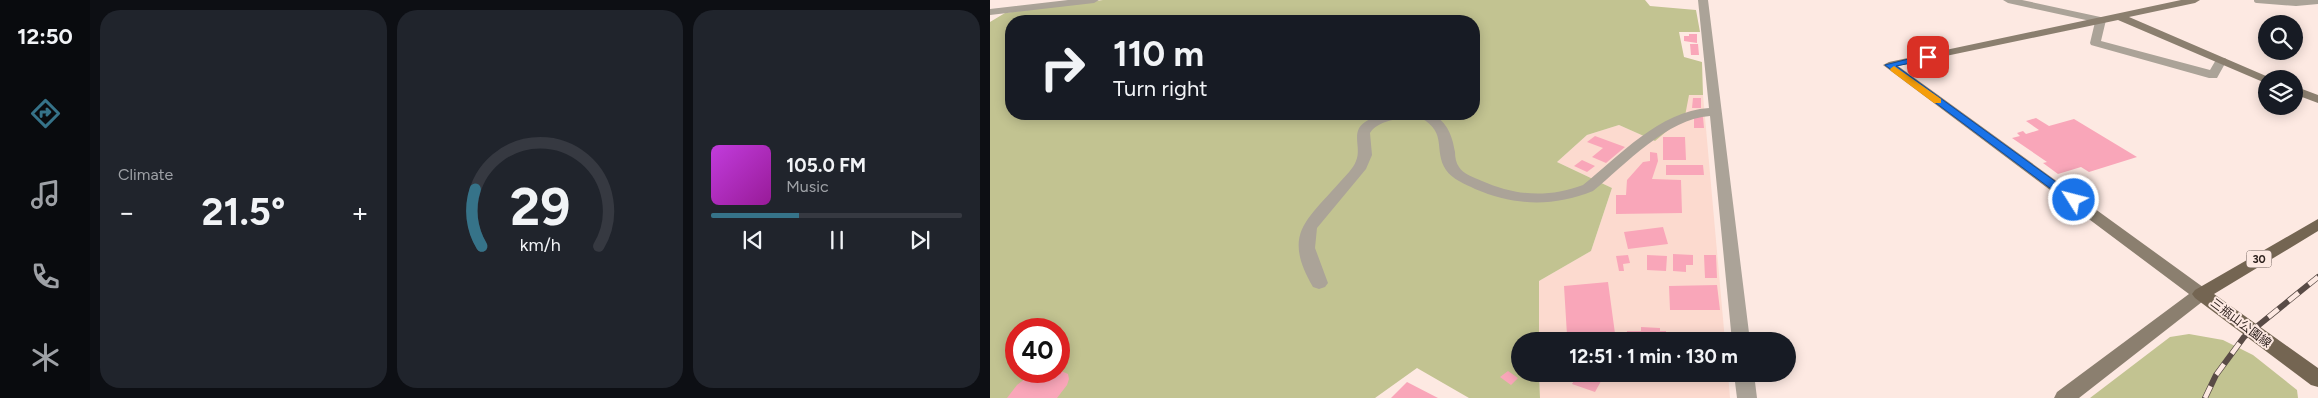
<!DOCTYPE html>
<html lang="en">
<head>
<meta charset="utf-8">
<style>
  body { margin:0; font-family:Figtree,"Noto Sans JP",sans-serif; background:#20242c; color:#f1f3f6; height:100vh; display:flex; flex-direction:column; font-size:19px; white-space:nowrap }
  * { box-sizing:border-box; margin:0 }
  p { font-size:16px; color:#9ea1a6 }
  .icon { flex:none; width:28px; height:28px; fill:none; stroke:currentColor; stroke-width:2; stroke-linecap:round; stroke-linejoin:round }
  .map { position:relative; flex:1; overflow:hidden }
  .panel { display:flex; flex-direction:column; gap:10px; padding:10px; background:#0d0f14; width:900px }
  .panel>* { flex:none }
  .hud { position:absolute; left:15px; top:15px; width:475px; height:105px; border-radius:20px; box-shadow:0 2px 12px #0003; background:#171b24; color:#f1f3f6; overflow:hidden }
  .tools { position:absolute; left:1268px; top:15px; display:grid; gap:10px }
  .tools a { display:grid; place-items:center; width:45px; height:45px; border-radius:50%; background:#171b24; box-shadow:0 2px 12px #0003; font-size:25px }
  .speed { position:absolute; left:15px; top:318px; display:flex; gap:10px; font-size:25px; font-weight:700; text-align:center }
  .speed>* { display:grid; place-content:center; width:65px; height:65px; border-radius:50%; background:#171b24; box-shadow:0 2px 12px #0003; line-height:1 }
  .speed .limit { border:8px solid #d22; background:#fff; color:#111 }
  .pin { position:absolute; display:grid; place-items:center; width:42px; height:42px; color:#fff; margin:-21px; border-radius:10px; box-shadow:0 2px 8px #0006 }
  .me { position:absolute; width:55px; margin:-28px; rotate:306deg; stroke-linejoin:round; filter:drop-shadow(0 0 4px #0008) }
  .turn { display:flex; align-items:center; gap:18px; height:105px; padding:0 25px; font-size:22px }
  .turn .icon { width:65px; height:65px; stroke-width:2.5 }
  .turn b { display:block; font-size:35px; line-height:42px }
  .big { font-size:38px; font-weight:700; line-height:1.1 }
  .panel .widget { flex:1; display:flex; flex-direction:column; justify-content:center; gap:8px; min-width:0; padding:0 18px; border-radius:20px; background:#20242c }
  .panel .dial { align-items:center; gap:0 }
  .dial svg { height:130px; overflow:visible; fill:none; stroke:#363941; stroke-width:7; stroke-linecap:round; text-anchor:middle }
  .dial text { fill:#f1f3f6; stroke:none }
  .song { display:flex; align-items:center; gap:15px }
  .cover { width:60px; height:60px; border-radius:8px; background:linear-gradient(135deg,hsl(290 70% 55%),hsl(300 70% 35%)) }
  .played { height:5px; border-radius:2px; background:linear-gradient(90deg,#367389 35%,#363941 35%) }
  .keys { display:flex; justify-content:space-around; direction:ltr }
  .heat { display:flex; justify-content:space-between; align-items:center; font-size:28px; direction:ltr }
  .panel .tiles { flex:1; display:grid; gap:10px; grid-template-columns:repeat(3,1fr) }
  .trip { position:absolute; left:521px; top:332px; width:285px; height:50px; border-radius:25px; background:#171b24; box-shadow:0 2px 12px #0003; font-weight:700; line-height:50px; text-align:center }
  main { display:flex; flex:1; min-height:0 }
  .menu { display:flex; flex-direction:column; width:90px; justify-content:space-around; align-items:center; background:#090b0e; color:#9ea1a6 }
  .menu .icon { width:35px; height:35px }
  .menu .selected { color:#367389 }
  .menu b { font-size:22px; color:#f1f3f6 }
  .map>svg:first-child { display:block }
</style>
</head>
<body>
<main>
<nav class="menu">
<b>12:50</b>
<svg class="icon selected" aria-label="directions" viewBox="0 0 24 24"><path d="M12 3l9 9-9 9-9-9zM9 14v-3h6M13 9l2 2-2 2"/></svg>
<svg class="icon" aria-label="music" viewBox="0 0 24 24"><path d="M9 18V5l10-2v13"/><circle cx="6" cy="18" r="3"/><circle cx="16" cy="16" r="3"/></svg>
<svg class="icon" aria-label="phone" viewBox="0 0 24 24"><path d="M5 4h4l2 5-3 2q2 4 5 5l2-3 5 2v4C11 20 4 13 5 4z"/></svg>
<svg class="icon" aria-label="climate" viewBox="0 0 24 24"><path d="M12 3v18M4 7l16 10M4 17L20 7"/></svg>
</nav>
<section class="panel">
<div class="tiles">
<div class="widget"><p>Climate</p>
<div class="heat"><a>−</a><b class="big">21.5°</b><a>+</a></div>
</div>
<div class="widget dial"><svg viewBox="0 0 100 80">
<path d="M14 69A42 42 0 1 1 86 69"/>
<path d="M14 69A42 42 0 0 1 10 34" stroke="#367389"/>
<text x="50" y="56" font-size="32" font-weight="700">29</text>
<text x="50" y="72" font-size="11">km/h</text>
</svg></div>
<div class="widget">
<div class="song"><i class="cover"></i><div><b>105.0 FM</b><p>Music</p></div></div>
<div class="played"></div>
<div class="keys"><svg class="icon" aria-label="previous" viewBox="0 0 24 24"><path d="M18 5L8 12l10 7zM5 5v14"/></svg><svg class="icon" aria-label="pause" viewBox="0 0 24 24"><path d="M8 5v14M16 5v14"/></svg><svg class="icon" aria-label="next" viewBox="0 0 24 24"><path d="M6 5l10 7-10 7zM19 5v14"/></svg></div>
</div>
</div>
</section>
<div class="map">
<svg width="1328" height="398" viewBox="0 0 1328 398">
  <rect width="100%" height="100%" fill="#fde9e2"/>
  <path fill="#fcdacf" d="M699 95H713L735 341H549V281L601 251 622 188 567 162 597 135 629 125 665 141Z
    M549 374H738L740 398H550Z"/>
  <path fill="#c2c391" fill-rule="evenodd" d="M113 0H655L660 6 706 10 710 32H689L694 57 712 62 713 95H699L695 116 665 141 629 125 597 135 567 162 622 188 601 251 549 281V341H530V374H549L550 398H479L427 368 385 398H0V22L15 13ZM21 21H484V114H21ZM26 329H69V371H26Z
    M1199 334 1233 340 1263 355 1307 390 1308 398H1100L1180 337Z"/>
  <path fill="#f9a6b9" d="M699 34H707V43L694 41V36H699Z
    M700 44H708L709 55H701Z
    M703 98H711V108H702Z
    M704 117H713L714 128H704Z
    M1046 118 1059 126 1084 119 1147 157 1099 172 1091 167 1068 174 1053 163 1057 162 1022 138 1030 136 1027 133 1033 131 1036 134 1049 130 1036 121Z
    M605 136 635 147 616 163 602 157 613 148 597 142Z
    M673 137H695L696 160H673Z
    M660 152 667 153 668 161 662 179 691 180 692 213 626 214V195H636L637 180 653 162 660 161Z
    M592 160 605 166 597 172 584 166Z
    M676 165H713L714 175H676Z
    M673 227 678 244 638 249 634 232Z
    M683 254 703 255V265H696V272L683 271Z
    M638 255 640 263 633 264 634 271H629L626 256Z
    M657 255 677 256 676 271 657 270Z
    M714 255H726L727 278H715Z
    M618 282 626 341H558V337L577 335 574 286Z
    M727 285 730 310H680L679 286Z
    M651 327 670 328V331H676V341H636L637 331H651Z
    M69 370 78 374 79 379 77 385 67 398H17L27 385 36 378 52 371Z
    M518 371 528 378 521 385 510 377Z
    M588 374H615L605 392 582 384Z
    M417 382 448 398H401Z"/>
  <g fill="none" stroke-linecap="round" stroke-linejoin="round">
    <path stroke="#aba398" stroke-width="6" d="M1267 0 1306 3 1328 1"/>
    <path fill="#aba398" fill-rule="evenodd" d="M78 0H109L104 3 0 15V9Z
      M708 0H718L760 341H742L720 116C678 118 635 165 603 191 563 207 525 206 485 189 475 184 462 179 456 170 443 150 458 133 431 118 416 117 389 119 380 133L382 155 376 169 327 228 325 248 338 283 335 287 329 289 323 287C292 234 316 221 350 182 356 175 363 169 366 161 372 147 360 132 375 122 394 109 421 114 443 114 458 124 462 135 465 152 465 157 466 163 469 167 473 174 485 178 492 181 526 196 558 198 593 185 629 156 670 111 719 108Z
      M1013 0H1032L1115 18 1116 20 1111 41 1220 70 1227 58H1235L1237 60 1227 78H1219L1101 45 1100 43 1105 22 1018 3Z
      M744 374H764L767 398H747Z"/>
    <path fill="#8b7f6f" fill-rule="evenodd" d="M1191 0H1210L1205 3 1139 17 1283 79H1276V82H1273L1128 20 908 66 1217 290 1220 294 1217 298 1089 398H1064L1067 392 1199 294 893 65 899 62Z
      M1304 86 1328 95V103L1304 94Z"/>
    <path fill="#746552" fill-rule="evenodd" d="M1328 219V231L1224 294 1328 368V387L1321 385 1205 298 1202 294 1205 290Z"/>
    <defs>
      <path id="rail" d="M1215 398 1226 375 1254 337 1328 277"/>
    </defs>
    <use href="#rail" stroke="#594b46" stroke-width="6"/>
    <use href="#rail" stroke="#fde9e2" stroke-width="4.5" stroke-dasharray="13" stroke-linecap="butt"/>
  </g>
  <path fill="#1a73e8" stroke="#114b97" d="M938 54 941 55V59L906 66 1088 198 1089 200 1088 203H1080L895 65Z"/>
  <path fill="#f59e0b" d="M904 66 951 99V103H944L901 71 900 69Z"/>
  <g text-anchor="middle" dominant-baseline="central" stroke-width="4" stroke-linejoin="round" paint-order="stroke">
    <rect fill="#fde9e2" stroke="#6b5d58" stroke-width="1" x="1256.5" y="250.5" width="25" height="17" rx="4"/>
    <g font-size="11" font-weight="bold" fill="#2d211d">
      <text x="1269" y="259">30</text>
    </g>
    <g font-size="12" fill="#2d211d" stroke="#fde9e2">
      <text transform="translate(1251 323) rotate(37)">三瓶山公園線</text>
    </g>
  </g>
</svg>
<div class="tools">
<a><svg class="icon" aria-label="search" viewBox="0 0 24 24"><circle cx="10" cy="10" r="6"/><path d="M15 15l6 6"/></svg></a>
<a><svg class="icon" aria-label="layers" viewBox="0 0 24 24"><path d="M12 4l9 5-9 5-9-5zM3 14l9 5 9-5"/></svg></a>
</div>
<div class="speed"><div class="limit">40</div></div>
<div class="pin" style="left:938px;top:57px;background:#d93025"><svg class="icon" aria-label="arrive" viewBox="0 0 24 24"><path d="M6 21V4h12l-3 4 3 4H6"/></svg></div>
<svg class="me" style="left:1084px;top:200px" viewBox="-20 -20 40 40"><circle r="17" fill="#1a73e8" stroke="#fff" stroke-width="3"/><path d="M0-11L8 9 0 5-8 9z" fill="#fff"/></svg>
<div class="trip">12:51 · 1 min · 130 m</div>
<div class="hud">
<div class="turn"><svg class="icon" aria-label="right" viewBox="0 0 24 24"><path d="M7 20v-9h11M14 6l5 5-5 5"/></svg><div><b>110 m</b>Turn right</div></div>
</div>
</div>
</main>
</body>
</html>
